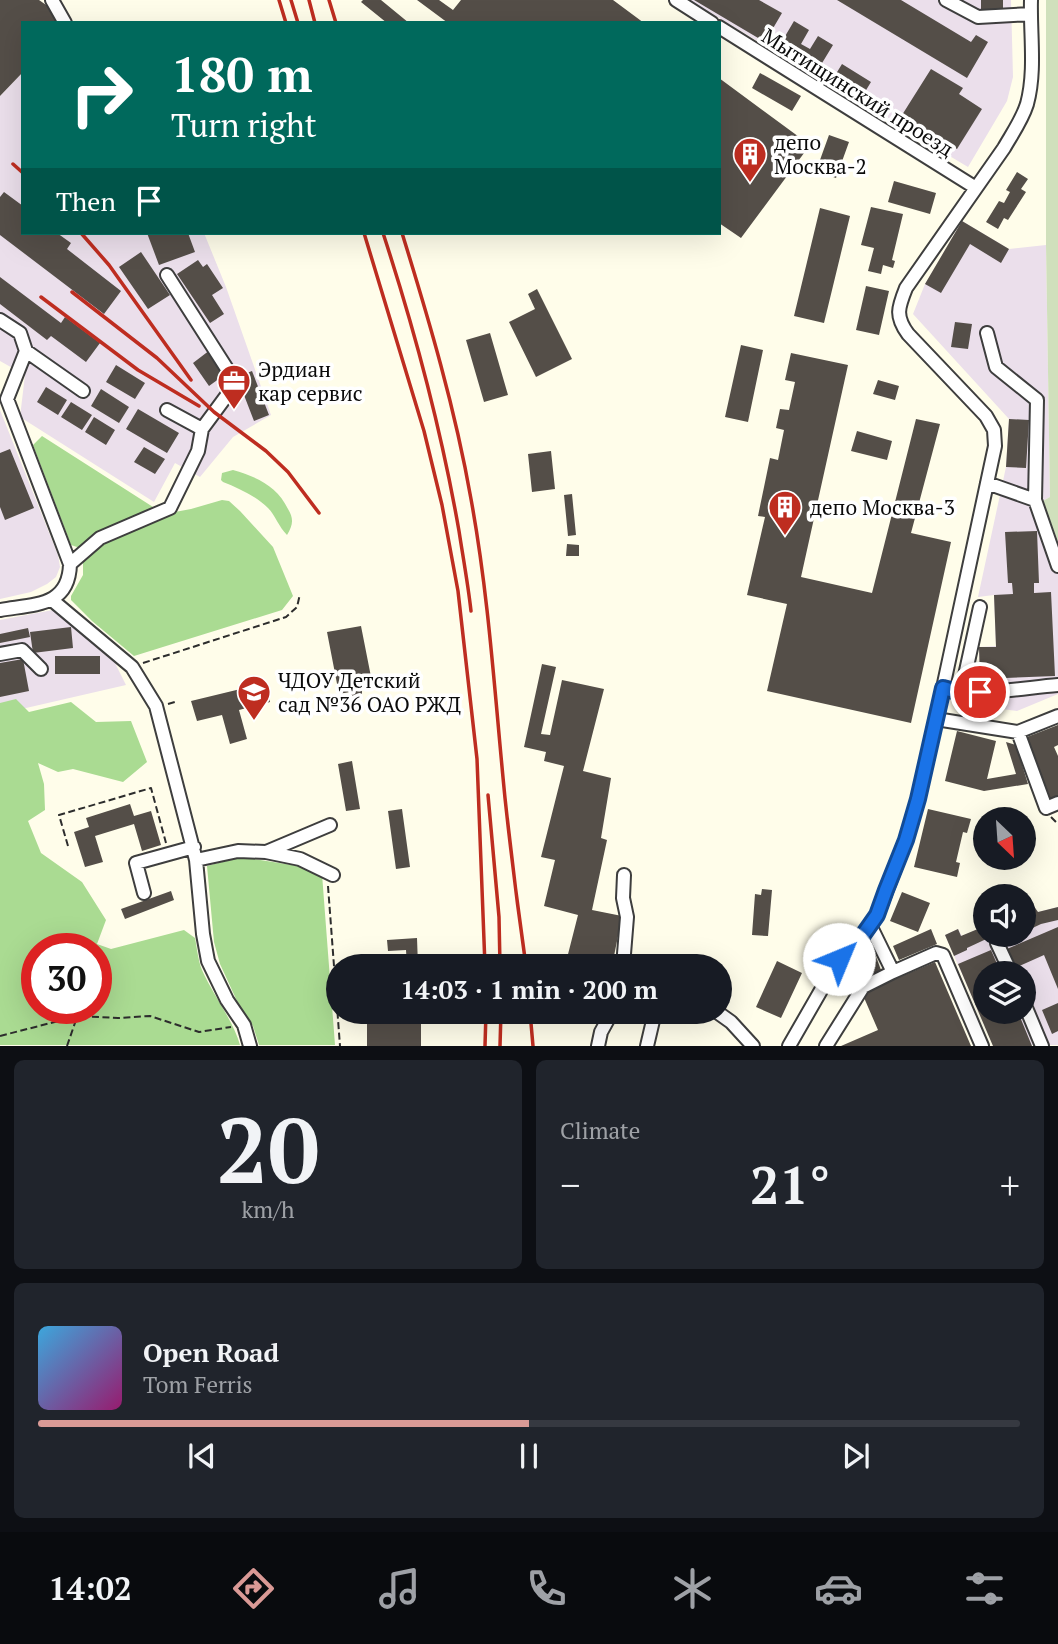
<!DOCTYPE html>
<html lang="en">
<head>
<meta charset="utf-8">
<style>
  body { margin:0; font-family:"PT Serif",serif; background:#20242c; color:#f1f3f6; height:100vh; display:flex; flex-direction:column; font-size:26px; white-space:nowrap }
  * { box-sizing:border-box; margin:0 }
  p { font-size:23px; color:#9ea1a6 }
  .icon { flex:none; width:38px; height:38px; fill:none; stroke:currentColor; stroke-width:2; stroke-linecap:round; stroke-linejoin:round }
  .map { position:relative; height:1046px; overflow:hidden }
  .panel { display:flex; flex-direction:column; gap:14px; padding:14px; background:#0d0f14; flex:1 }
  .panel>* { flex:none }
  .banner { position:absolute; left:21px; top:21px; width:700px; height:214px; border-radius:0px; box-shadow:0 7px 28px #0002; background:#00695c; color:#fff; overflow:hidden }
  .needle { width:46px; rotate:155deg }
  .tools { position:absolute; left:973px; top:807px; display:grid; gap:14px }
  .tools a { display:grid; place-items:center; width:63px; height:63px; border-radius:50%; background:#171b24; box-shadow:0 7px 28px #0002; font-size:35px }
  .speed { position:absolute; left:21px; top:933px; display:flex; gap:14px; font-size:35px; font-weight:700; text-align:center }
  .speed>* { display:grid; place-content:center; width:91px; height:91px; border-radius:50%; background:#171b24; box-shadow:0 7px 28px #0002; line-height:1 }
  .speed .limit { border:10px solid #d22; background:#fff; color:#111 }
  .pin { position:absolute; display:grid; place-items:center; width:60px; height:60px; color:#fff; margin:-30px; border:4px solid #fff; border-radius:50%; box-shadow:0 2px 7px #0007 }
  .me { position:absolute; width:77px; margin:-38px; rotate:45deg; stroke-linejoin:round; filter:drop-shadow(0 0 5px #0008) }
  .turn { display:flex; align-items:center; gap:24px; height:147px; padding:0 35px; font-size:32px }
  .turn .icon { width:91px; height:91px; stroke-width:2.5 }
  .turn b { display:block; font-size:49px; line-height:60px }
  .then { display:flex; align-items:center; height:66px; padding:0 35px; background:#0003; gap:14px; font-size:26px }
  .big { font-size:52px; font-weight:600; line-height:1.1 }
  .panel .card { flex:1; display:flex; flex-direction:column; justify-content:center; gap:10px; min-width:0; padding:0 24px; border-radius:10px; background:#20242c }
  .panel .dial { align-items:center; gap:0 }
  .dial b { font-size:91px; line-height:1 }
  .song { display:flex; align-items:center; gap:21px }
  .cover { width:84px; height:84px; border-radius:10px; background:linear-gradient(135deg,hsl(200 70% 55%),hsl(320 70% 35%)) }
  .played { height:7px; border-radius:4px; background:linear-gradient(90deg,#da9a96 50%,#363941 50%) }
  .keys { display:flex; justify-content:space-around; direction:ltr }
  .heat { display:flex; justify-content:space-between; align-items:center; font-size:38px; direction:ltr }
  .panel .tiles { flex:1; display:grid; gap:14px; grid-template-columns:1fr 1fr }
  .card:last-child { grid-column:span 2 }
  .trip { position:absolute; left:326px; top:954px; width:406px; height:70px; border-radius:35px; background:#171b24; box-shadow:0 7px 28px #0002; font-weight:600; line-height:70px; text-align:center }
  .tab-bar { display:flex; height:112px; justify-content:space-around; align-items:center; background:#090b0e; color:#9ea1a6 }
  .tab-bar .icon { width:49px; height:49px }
  .tab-bar .on { color:#da9a96 }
  .tab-bar b { font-size:32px; color:#f1f3f6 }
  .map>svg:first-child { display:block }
</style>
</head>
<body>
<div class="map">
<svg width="1058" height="1046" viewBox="0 0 1058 1046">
  <rect width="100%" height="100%" fill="#fffdea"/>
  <path fill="#ebdfeb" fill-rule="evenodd" d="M689 0H1011L1013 77 1007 101 968 167Z
    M21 74 23 75V233H204L226 287 271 415 233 437 200 477 175 463 154 502 20 417 25 375 0 361V96Z
    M962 221 1009 249 1046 245 1050 497 1043 501 1058 542V694L1017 711 979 706 980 679 979 647 996 646 994 595 978 597 1006 467 1009 419 913 314 925 284Z
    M0 410 58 555 60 567 56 577 47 584 31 592 0 599Z
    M53 610 115 663 126 685 0 714V620Z
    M1033 905 1038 912 1058 907V1045H993L945 935 958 929 962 936 985 926V934H1024V909ZM985 973H1024V1012H985Z"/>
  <path fill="#aadb92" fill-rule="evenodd" d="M42 436 164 514 191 509 222 500 229 501 240 511 273 547 293 596 282 610 134 656 92 621 71 600V596L83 575V549L71 545 33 445Z
    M233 470C257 477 277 486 288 509 294 519 293 525 287 535 279 527 275 515 268 508 256 496 238 488 223 482L221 480 222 473Z
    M16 699 29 712 71 702 96 722 131 721 147 762 123 782 73 769 58 772 38 763 44 784 45 810 28 821 41 853 82 882 106 920 97 944 111 949 184 930 195 938C197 948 198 960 202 970 213 995 233 1020 240 1045H0V703ZM37 948H96V1008H37Z
    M241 857 298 866 322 874 335 1045H259L253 1026 237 1001 220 964 214 942 207 866Z"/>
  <path fill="#d0e0bc" d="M1046 0H1058V542L1043 501 1050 497 1046 245Z"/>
  <path fill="#544e48" d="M0 0H39L49 7 57 23H23V72L0 96Z
    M363 0H381L409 23H387L361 2Z
    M417 0H439L453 10 461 0H613L644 23H448Z
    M694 0H759L782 13 765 42Z
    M837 0H901L971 42 976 35 988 42 967 78Z
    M981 0H1003V11L981 12Z
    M794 21 809 30 801 44 810 49 818 36 833 45 816 73 777 50Z
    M842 64 871 82 860 100 831 82Z
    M931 69 963 88 959 94 982 109 957 149 902 115Z
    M760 73 801 96 792 111 752 88Z
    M719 78 810 145 741 238 719 223Z
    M829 135 849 142 836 178 816 171Z
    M1017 172 1028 179 1021 189 1026 192 1008 220 1004 218 998 229 986 222 999 201 1004 203 1010 192 1006 190Z
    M894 181 936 193 930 214 888 202Z
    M4 192 23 206V233H57L71 243 67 249 121 291 104 314 0 235V197Z
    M871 207 903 214 892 260 895 261 893 268 883 265 881 274 868 271 874 248 861 245Z
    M820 208 850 216 824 323 794 316Z
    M962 221 1009 249 1001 263 970 244 941 293 925 284Z
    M147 233H188L195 252 159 265Z
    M141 252 170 295 148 309 119 267Z
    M198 260 203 267 207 264 223 288 212 295 224 314 210 323 177 274Z
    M0 277 61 323 65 317 100 343 86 362 51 336 47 340 0 304Z
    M866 286 889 291 879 335 856 330Z
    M537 289 572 359 536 377 509 322 535 309 528 294Z
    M955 322 972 324 968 349 951 347Z
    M490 333 508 395 484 402 466 340Z
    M741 345 763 350 748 422 725 417Z
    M210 350 227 373 209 386 193 363Z
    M791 353 848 365 801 577 872 593 916 419 940 424 911 533 951 542 911 723 767 691 787 604 747 595 765 517 758 516 770 458 778 460 784 430 776 428 780 409 789 410 795 382 785 380Z
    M116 365 145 383 135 399 106 382Z
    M252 371 269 415 254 421 237 377Z
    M878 380 899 386 895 400 873 394Z
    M46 387 67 400 58 415 37 402Z
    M101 389 129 407 119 423 91 406Z
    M71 402 92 415 82 430 61 417Z
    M138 409 179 433 167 453 126 429Z
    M94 417 115 430 106 445 85 432Z
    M1009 419 1029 420 1026 468 1006 467Z
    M857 431 892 441 887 460 851 451Z
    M144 447 165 459 155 474 134 462Z
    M10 449 34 508 5 520 0 507V453Z
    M551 451 555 489 532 492 528 454Z
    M572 494 576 535 568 536 564 495Z
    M1037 531 1039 583H1034V593L1051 592 1055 676 980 679 979 647H996L994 595 1013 594 1012 583H1008L1005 532Z
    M567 544 579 545V556H566Z
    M361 626 373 687 362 690V694L351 696 350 692 339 694 327 632Z
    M71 627 73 648 33 653 30 632Z
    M28 628 30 637 0 643V634Z
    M55 656H100V674H55Z
    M23 659 29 691 0 697V663Z
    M542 664 556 667 541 734 550 735 562 680 604 689 583 771 611 778 601 838 607 840 592 910 622 916 612 966H565L578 915 544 906 555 860 541 857 564 766 544 761 546 752 524 747Z
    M265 683 270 702 239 710 247 739 230 744 222 715 197 721 191 701Z
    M1058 725V745L1054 747 1058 756V800L1052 803 1027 737Z
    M957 731 996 741 987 779 1016 774 1006 742 1016 745 1028 784 984 791 945 781Z
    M352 761 360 809 346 811 338 764Z
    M130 804 134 816 151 811 161 845 142 851 134 824 95 836 103 862 85 867 74 832 89 827 86 818Z
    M402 809 410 867 396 869 388 811Z
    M928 809 971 819 967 833 963 832 956 862 960 863 957 877 914 867Z
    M762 889 772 890 768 936 752 935 755 894 761 895Z
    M171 891 174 900 125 919 121 909Z
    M902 892 930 903 918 932 890 921Z
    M1033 905 1038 912 1058 907V920L1041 924 1024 932V909Z
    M985 926V934H997L967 948V950L954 956 945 935 958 929 961 936Z
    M1058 927V989L1044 955 1015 968 1007 949Z
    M931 929 937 944 899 960 893 946Z
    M417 938 418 966H407L406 950 388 951 387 940Z
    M991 950 1001 973H985V1012H1018L1032 1046H993L958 964Z
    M875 954 881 970 867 978 850 968Z
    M777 961 802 973 781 1018 756 1007Z
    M935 962 971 1046H841L878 1030 862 993Z
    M1058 1003V1031L1052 1034 1042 1010Z
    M556 1012H603L600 1024Z
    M421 1021V1046H367V1022Z"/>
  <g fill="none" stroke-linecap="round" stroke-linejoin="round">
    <defs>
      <path id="minor" d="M52 0 65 23
        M676 0 712 23
        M946 0 978 17 1031 14
        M719 27 976 188
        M167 275 236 383 202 429
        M0 320 20 333 26 351 83 391
        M987 333 996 367 1037 400 1035 500 1058 566
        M987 483 1035 500
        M70 564 100 538 170 508 198 451 202 429 167 410
        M52 600 132 667 156 706 196 860 203 934 208 961 227 1000 244 1025 250 1046
        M0 610C34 604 69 607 70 564L7 399 26 351
        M0 654 22 650 41 669
        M943 688C980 697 1021 688 1058 685
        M954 691 964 680 980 607
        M936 719 1018 732 1058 716
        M1018 732 1046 808 1058 803
        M266 852 330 825
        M196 860 238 851 266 852 300 859 333 875
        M144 893 136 863 194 847
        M870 925 893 972 936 953 943 955 982 1046
        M997 943 1011 973
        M623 966 627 917 623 898 624 875
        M1024 1003 1042 1046
        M717 1012 731 1022 753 1046
        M598 1046 601 1032 612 1012
        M647 1046 655 1012
        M789 1046 839 959 858 942 877 915 906 840 918 799 943 688 995 446 994 430 986 416 908 334C895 316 898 308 906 288L1004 148C1012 134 1022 120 1027 104 1036 71 1030 34 1031 0
        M826 1046 863 987 893 972"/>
    </defs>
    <use href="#minor" stroke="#3e3e3e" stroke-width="16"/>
    <path stroke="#2d2d2d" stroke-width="2" stroke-dasharray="7 3.5" stroke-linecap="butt" d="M143 663 286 617 297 607 300 594
      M168 704 175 702
      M1051 817 1058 824
      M68 846 59 815 151 788 166 843
      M328 886 340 1046
      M859 957 869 951
      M0 1036 78 1016 118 1018 150 1016 199 1032 231 1027
      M67 1046 77 1017"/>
    <use href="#minor" stroke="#fff" stroke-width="12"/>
    <path stroke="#be2d20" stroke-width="3.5" d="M279 0 286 23
      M291 0 298 23
      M309 0 315 23
      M329 0 336 23
      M13 164 23 173
      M81 233 109 265 191 380
      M364 233 424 431 442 505 458 591 477 759 485 966
      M383 233C415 331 441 428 459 531 463 557 468 584 471 611
      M402 233C429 320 455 408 471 499 489 597 495 698 505 798 511 854 518 910 526 966
      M72 292 157 358 214 412 266 451 288 472 319 513
      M41 297 138 370 199 406
      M488 795 499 917 500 966
      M530 1012 533 1046
      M485 1046 486 1012
      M500 1046 501 1012"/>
  </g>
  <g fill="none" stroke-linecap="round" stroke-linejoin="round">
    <defs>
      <path id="route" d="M839 959 858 942 870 925 877 915 886 890 906 840 918 799 943 688 954 691 980 692"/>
    </defs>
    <use href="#route" stroke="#114b97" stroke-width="18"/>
    <use href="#route" stroke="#1a73e8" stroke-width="12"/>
  </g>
  <defs>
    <symbol id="building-pin" viewBox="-11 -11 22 30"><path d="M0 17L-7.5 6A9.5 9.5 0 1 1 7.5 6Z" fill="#be2d20" stroke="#fff"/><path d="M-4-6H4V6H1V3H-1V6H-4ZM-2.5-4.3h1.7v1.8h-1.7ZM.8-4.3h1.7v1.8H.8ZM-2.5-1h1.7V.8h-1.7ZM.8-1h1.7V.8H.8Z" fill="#fff"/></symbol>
    <symbol id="office-pin" viewBox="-11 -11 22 30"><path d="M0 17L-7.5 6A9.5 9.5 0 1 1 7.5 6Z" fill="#be2d20" stroke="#fff"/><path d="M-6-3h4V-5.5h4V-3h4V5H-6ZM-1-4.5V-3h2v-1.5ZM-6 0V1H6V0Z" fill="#fff"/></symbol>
    <symbol id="school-pin" viewBox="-11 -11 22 30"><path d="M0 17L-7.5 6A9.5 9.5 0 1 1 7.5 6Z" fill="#be2d20" stroke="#fff"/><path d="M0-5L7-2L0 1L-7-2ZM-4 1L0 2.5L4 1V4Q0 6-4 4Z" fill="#fff"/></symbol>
  </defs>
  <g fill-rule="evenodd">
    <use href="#building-pin" x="731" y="135" width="38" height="52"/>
    <use href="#office-pin" x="215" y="362" width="38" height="52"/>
    <use href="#building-pin" x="766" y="488" width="38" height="52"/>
    <use href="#school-pin" x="235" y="673" width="38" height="52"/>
  </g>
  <g text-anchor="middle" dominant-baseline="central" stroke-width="7" stroke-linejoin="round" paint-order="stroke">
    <g font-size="21" fill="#0b0b0b" stroke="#fff">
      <text transform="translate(858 92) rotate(32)">Мытищинский проезд</text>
    </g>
    <g font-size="21" fill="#0b0b0b" stroke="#fff" text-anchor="start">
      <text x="774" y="142">депо<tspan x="774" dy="24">Москва-2</tspan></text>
      <text x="258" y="369">Эрдиан<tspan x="258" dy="24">кар сервис</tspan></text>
      <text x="810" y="507">депо Москва-3</text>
      <text x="278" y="680">ЧДОУ Детский<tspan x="278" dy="24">сад №36 ОАО РЖД</tspan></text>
    </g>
  </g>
</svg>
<div class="tools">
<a><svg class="needle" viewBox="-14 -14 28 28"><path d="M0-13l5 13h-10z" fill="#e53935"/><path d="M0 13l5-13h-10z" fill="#9ea1a6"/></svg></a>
<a><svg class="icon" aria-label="sound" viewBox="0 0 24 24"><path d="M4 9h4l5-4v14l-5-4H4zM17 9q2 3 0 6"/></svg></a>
<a><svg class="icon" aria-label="layers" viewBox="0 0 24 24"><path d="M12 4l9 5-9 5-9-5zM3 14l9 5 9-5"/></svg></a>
</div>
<div class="speed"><div class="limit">30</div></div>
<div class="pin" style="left:980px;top:692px;background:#d93025"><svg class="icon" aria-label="arrive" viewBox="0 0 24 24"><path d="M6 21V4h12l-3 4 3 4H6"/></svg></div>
<svg class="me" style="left:839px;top:959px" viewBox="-20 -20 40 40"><circle r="19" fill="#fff"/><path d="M0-13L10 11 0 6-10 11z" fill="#1a73e8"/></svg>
<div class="trip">14:03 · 1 min · 200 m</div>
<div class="banner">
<div class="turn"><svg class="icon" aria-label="right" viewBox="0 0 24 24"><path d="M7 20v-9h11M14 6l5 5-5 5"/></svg><div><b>180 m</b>Turn right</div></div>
<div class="then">Then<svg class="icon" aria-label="arrive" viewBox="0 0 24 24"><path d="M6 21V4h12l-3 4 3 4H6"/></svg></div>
</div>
</div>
<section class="panel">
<div class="tiles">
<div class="card dial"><b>20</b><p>km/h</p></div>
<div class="card"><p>Climate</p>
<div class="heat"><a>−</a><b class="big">21°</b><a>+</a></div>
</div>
<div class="card">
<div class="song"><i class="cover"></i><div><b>Open Road</b><p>Tom Ferris</p></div></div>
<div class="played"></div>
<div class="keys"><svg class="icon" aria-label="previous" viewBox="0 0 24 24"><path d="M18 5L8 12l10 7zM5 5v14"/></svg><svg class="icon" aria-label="pause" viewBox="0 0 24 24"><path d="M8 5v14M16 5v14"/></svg><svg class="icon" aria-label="next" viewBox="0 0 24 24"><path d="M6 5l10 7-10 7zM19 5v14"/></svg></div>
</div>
</div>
</section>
<nav class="tab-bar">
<b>14:02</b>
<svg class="icon on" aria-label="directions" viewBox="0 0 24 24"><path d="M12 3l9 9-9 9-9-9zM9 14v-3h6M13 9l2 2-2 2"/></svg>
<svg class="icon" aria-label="music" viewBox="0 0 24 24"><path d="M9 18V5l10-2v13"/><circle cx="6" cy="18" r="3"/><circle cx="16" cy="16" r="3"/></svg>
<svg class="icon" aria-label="phone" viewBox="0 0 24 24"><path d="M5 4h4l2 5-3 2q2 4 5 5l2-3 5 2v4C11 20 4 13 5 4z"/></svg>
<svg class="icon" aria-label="climate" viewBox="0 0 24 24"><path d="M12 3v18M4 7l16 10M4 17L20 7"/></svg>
<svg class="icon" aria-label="car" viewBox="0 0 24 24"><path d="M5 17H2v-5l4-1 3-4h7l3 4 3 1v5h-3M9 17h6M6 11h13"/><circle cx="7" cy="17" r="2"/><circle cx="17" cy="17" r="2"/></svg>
<svg class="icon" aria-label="filters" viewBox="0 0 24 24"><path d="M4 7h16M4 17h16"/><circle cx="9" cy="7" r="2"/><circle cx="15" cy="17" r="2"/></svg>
</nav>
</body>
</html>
